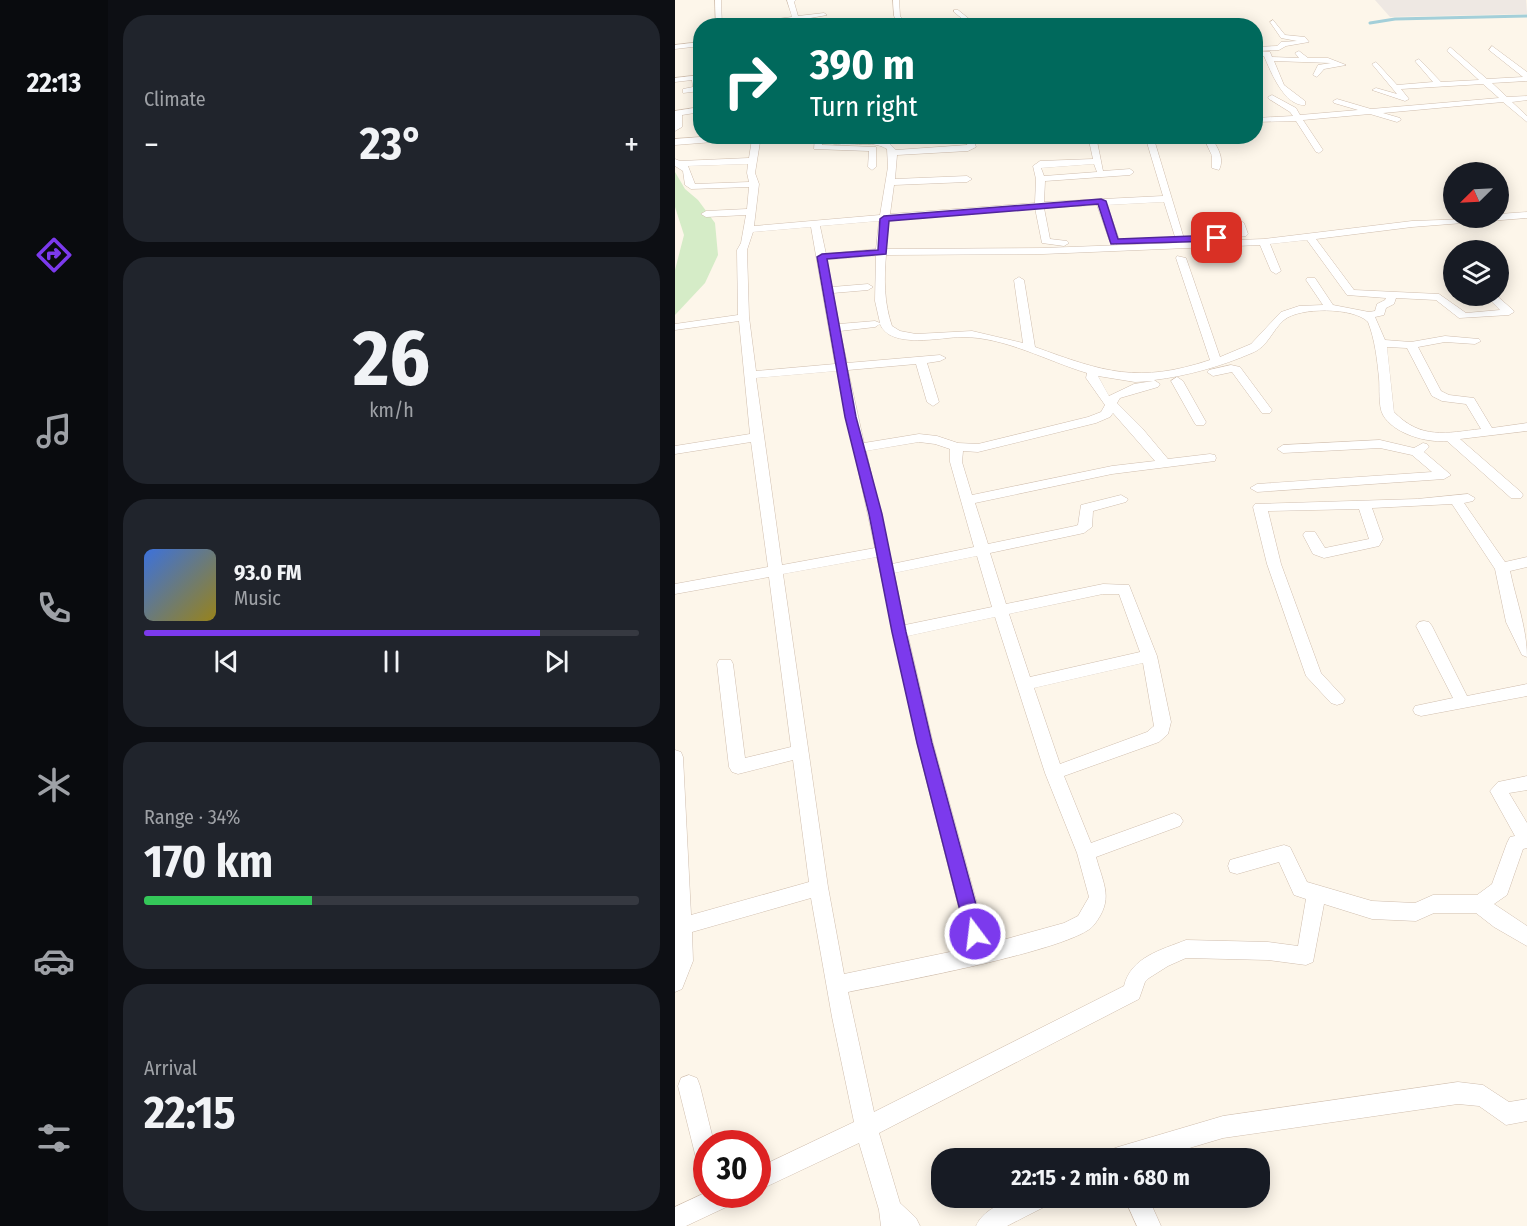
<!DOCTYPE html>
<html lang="en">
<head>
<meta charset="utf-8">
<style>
  body { margin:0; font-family:"Fira Sans Condensed",sans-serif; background:#20242c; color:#f1f3f6; height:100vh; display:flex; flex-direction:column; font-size:22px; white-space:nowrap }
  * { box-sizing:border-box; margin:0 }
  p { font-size:20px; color:#9ea1a6 }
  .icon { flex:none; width:33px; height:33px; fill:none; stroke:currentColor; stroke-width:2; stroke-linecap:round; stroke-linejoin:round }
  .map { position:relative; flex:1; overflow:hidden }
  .details { display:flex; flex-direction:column; gap:15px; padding:15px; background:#0d0f14; width:567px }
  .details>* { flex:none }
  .guide { position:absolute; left:18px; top:18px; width:570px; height:126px; border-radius:24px; box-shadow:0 3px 15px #0003; background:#00695c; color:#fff; overflow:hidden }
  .needle { width:39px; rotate:246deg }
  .buttons { position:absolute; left:768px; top:162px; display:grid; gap:12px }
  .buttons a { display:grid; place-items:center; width:66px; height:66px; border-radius:50%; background:#171b24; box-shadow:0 3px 15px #0003; font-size:30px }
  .speed { position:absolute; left:18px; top:1130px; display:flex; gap:12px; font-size:30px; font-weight:700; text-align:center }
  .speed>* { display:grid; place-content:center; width:78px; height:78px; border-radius:50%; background:#171b24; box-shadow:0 3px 15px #0003; line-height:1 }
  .speed .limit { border:9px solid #d22; background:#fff; color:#111 }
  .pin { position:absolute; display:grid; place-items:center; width:51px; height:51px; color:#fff; margin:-26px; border-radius:12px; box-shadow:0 3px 9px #0006 }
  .me { position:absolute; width:66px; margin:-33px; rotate:345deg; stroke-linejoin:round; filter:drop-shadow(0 0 4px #0008) }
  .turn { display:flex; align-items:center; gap:21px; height:126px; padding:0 18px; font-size:27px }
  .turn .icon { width:78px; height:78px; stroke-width:2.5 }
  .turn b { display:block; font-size:42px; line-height:51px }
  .big { font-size:45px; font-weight:700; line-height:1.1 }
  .details .card { flex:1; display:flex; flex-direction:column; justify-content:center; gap:9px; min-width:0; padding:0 21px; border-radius:24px; background:#20242c }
  .details .dial { align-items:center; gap:0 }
  .dial b { font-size:78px; line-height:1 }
  .song { display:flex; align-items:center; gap:18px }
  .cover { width:72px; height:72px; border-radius:9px; background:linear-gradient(135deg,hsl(220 70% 55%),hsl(50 70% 35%)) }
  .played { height:6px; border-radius:3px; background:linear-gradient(90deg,#7c3aed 80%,#363941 80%) }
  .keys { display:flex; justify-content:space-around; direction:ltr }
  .heat { display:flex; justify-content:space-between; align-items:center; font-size:33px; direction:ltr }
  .charge { height:9px; border-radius:4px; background:linear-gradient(90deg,#34c759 34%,#363941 0) }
  .trip { position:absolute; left:256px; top:1148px; width:339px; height:60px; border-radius:24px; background:#171b24; box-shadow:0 3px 15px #0003; font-weight:700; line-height:60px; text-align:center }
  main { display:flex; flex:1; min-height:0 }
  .tab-bar { display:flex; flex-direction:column; width:108px; justify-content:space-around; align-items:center; background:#090b0e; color:#9ea1a6 }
  .tab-bar .icon { width:42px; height:42px }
  .tab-bar .current { color:#7c3aed }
  .tab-bar b { font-size:27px; color:#f1f3f6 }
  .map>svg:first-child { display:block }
</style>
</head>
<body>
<main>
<nav class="tab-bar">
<b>22:13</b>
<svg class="icon current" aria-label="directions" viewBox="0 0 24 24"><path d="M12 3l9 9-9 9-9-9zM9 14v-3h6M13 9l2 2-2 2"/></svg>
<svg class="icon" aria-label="music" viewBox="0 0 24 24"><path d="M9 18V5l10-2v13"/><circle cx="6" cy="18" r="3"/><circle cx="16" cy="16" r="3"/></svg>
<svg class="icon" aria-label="phone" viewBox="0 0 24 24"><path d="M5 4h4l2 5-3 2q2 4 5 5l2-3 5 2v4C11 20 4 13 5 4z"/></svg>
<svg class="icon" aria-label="climate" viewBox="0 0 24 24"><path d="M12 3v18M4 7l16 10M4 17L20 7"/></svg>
<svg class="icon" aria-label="car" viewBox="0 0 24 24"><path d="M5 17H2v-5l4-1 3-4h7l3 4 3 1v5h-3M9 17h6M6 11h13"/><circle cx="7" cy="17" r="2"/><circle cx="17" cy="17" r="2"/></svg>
<svg class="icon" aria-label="filters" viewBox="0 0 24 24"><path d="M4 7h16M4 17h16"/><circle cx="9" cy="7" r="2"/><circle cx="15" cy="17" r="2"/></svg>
</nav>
<section class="details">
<div class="card"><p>Climate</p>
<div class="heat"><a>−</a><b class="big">23°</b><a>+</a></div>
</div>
<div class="card dial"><b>26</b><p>km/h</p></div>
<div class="card">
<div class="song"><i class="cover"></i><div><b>93.0 FM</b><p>Music</p></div></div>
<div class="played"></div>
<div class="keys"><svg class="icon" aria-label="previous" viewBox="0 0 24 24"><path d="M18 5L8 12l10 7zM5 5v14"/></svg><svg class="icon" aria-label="pause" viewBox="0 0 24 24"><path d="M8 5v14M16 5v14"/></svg><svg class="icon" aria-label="next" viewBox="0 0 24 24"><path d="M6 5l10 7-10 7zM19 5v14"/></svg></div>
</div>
<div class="card"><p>Range · 34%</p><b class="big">170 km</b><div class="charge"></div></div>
<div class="card"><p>Arrival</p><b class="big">22:15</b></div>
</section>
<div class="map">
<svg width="852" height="1226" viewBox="0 0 852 1226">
  <rect width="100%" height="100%" fill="#fdf6ea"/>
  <path fill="#eee8e3" d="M700 0H851L852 14 715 17Z"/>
  <path fill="#d5ecc7" d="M0 172 10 189 23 200 40 223 43 255 30 283 0 315V270L9 235 0 207Z"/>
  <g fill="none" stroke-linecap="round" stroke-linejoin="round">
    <path stroke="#a3cfd9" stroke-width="3" d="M695 23 720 19 852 16"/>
    <defs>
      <path id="street" d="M40 0H46L47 26H41Z
        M112 0H121L119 2 123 16 149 13 152 15 124 20 126 26H119L118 21 75 26H50L117 17Z
        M218 0H224L225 16 232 26H225L219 16Z
        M279 10H283L298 22 291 26H280L290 21 279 12Z
        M598 20 610 35 630 37 634 42 611 46 604 50 583 51 595 52 597 57 624 58 620 53 624 51 633 58H653L671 65 649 69 642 77 638 75 643 65 656 63 599 61 609 85 630 101V105C609 106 596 72 589 56L580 55V47L602 46 606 42 622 41 606 38 595 22Z
        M26 42V46L0 49V45Z
        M817 46 852 72V81L817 83 832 97 852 96V100L837 102 852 116V122L828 102 708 113 725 118 726 120 722 122 695 114 628 120 648 150 644 153 641 152 621 121 580 122V118L618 116 615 112 594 99 593 97 597 95 621 108 625 115 683 110 659 103 658 101 662 99 696 109 824 98 808 84 726 89 734 99 730 101 697 90 701 88 722 94 697 64 701 62 722 85 758 82 740 61 744 59 766 82 804 80 772 51 775 47 812 79 848 77 814 50Z
        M26 75 25 91 8 93V89L18 87 17 80 0 82V78Z
        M26 107V112L7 115V127L0 131V111Z
        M39 136H86L80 173 84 184 79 226 205 215 213 167 212 149C193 137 165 152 148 139L147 145 201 147V167L197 170 193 167 194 151 139 149 140 136 203 140 214 143 221 150 292 145 293 141H299L301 147 293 151 222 155 220 179 292 176 297 179 292 182 219 185 215 214 360 203 361 179 358 166 365 161 418 159 413 136H421L428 171 455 169 459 172 455 175 370 181 369 202 488 196 470 136H478L510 242 589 239 737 221 824 218V214L852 212V218L737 227 641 239 679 290 764 294 791 313 825 310 811 296H822L838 310 839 312 834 315 784 318 761 300 721 298 719 304 711 308 709 315 700 317 710 340 736 342 770 336 804 339 806 341 800 344 770 342 743 347 766 391 774 395 799 398 817 428 852 423V431L785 439 846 492 848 495 846 498H836L772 441C752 443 719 434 708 415 703 406 705 388 704 378 702 359 700 340 693 322 679 307 624 307 609 320 597 330 593 347 577 353 547 366 512 376 479 380L485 384 483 387 445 398 442 403 467 428 493 459 535 454 540 455 541 458 540 461 437 474 300 503 313 544 400 526 403 525 406 505 446 495 453 499 451 502 418 511 417 527 409 533 315 553 331 604 428 584 454 585 482 656 496 722 493 734 484 742 389 776 416 843 499 813 505 816 508 821 505 826 421 857C429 886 439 899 419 925 400 950 212 984 173 992L199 1112 449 986C456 957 486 950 511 940L593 942 623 946 631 899 619 895 604 862 562 874 555 872 553 866 555 860 562 858 609 845 615 847 632 882 697 901 740 903 758 895H802L817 884 832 843 835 837 840 836 815 791 823 782 852 776V790L834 793 852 823V848L848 849 832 895 819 904 852 926V946L819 927 801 913H759L741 921 697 919 649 904 638 962 631 965 593 960 511 958 493 966 474 978 470 982 464 999 204 1133 225 1203 241 1218 245 1226H206L204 1210 184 1143 82 1191V1168L179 1122 157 1017 136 898 17 932 18 961 7 989 0 992V750L6 752 8 757 16 915 134 882 118 760 63 774 57 772 54 767 42 664 44 660H56L58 664 70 758 116 747 94 577 0 594V584L93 567 76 442 0 454V446L75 434 64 321 0 330V324L63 315 62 250 66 243 71 215 31 217 26 214 31 211 72 209 74 187 16 189 10 185 8 171 0 166V159L5 161 74 158 77 139 0 145V139ZM73 164 72 173 74 182 20 184 13 166ZM419 164 422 172 369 176 366 168ZM489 202 502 243 368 248 211 249 214 220 360 208 367 243 389 246 394 243 392 241 375 239 369 208 422 205 435 242 440 245 445 242 432 205ZM204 221 201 249 151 254 145 226ZM136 227 160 364 81 371 74 317 72 250 78 232ZM632 240 672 295 711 298 710 300 702 304 700 311 694 312 658 305 640 278H632L631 280 648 305 624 306 606 312 576 344 545 357 511 258 502 256 501 258 535 360C463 384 429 372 360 347L349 280 344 277 339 280 348 343 297 331 241 334 225 331 217 326C209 303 209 279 211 255L368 254 585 245 596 271 601 274 606 271 595 244ZM201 256 200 301 205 323 200 321 164 324 158 293 193 290 198 287 193 284 157 287 152 260ZM205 324C215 350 267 337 287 337 330 337 372 361 412 373L411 378 430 405 426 412 413 417 303 444 283 443 262 436 244 434 189 443 173 370 241 364 252 402 258 406 264 402 252 363 265 361 271 358 265 355 172 363 165 331 200 327ZM712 347 732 348 757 396 767 401 791 404 806 429C771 433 746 440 719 412ZM162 371 200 548 107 565 81 378ZM423 376 460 382 478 381 459 384 434 396ZM438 413 480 461 437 466 297 495 287 462 288 451 303 452 421 423 435 417ZM244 442 260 444 275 449V462L299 547 217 564 191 451ZM302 556 317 607 230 625 219 573ZM202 557 242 743 294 948 169 974 153 887 108 574ZM428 594H444L465 652 355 677 334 614ZM320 617 370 773 402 853 414 897 403 916 389 923 313 944 258 743 233 636ZM468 663 479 726 472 732 385 764 359 688Z
        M528 136H536C542 148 550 157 544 170L537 168V156Z
        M564 220 569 223 573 234 571 236 548 239V235L562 232 559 223Z
        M556 365 565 367 597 410 595 413H587L557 372 538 376 532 372 534 370Z
        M502 377 508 381 531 422 529 425H521L519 422 496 381Z
        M705 440 739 448 748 443 752 444 754 447 749 452 776 475 769 479 582 492 575 488 582 484 757 472 737 455 705 448 608 453 602 449 608 445Z
        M793 494 800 498 798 501 789 503 830 562 852 557V567L835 571C841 600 852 628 852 657L847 655 831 622 820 569 777 504 697 508 708 539 704 546 649 558 638 554 628 535 630 532H640L650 548 694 539 684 509 593 511 606 564 646 673 670 699 668 703 662 705 656 703 631 676 592 564 578 507 580 504 742 499Z
        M749 621 754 622 757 626 792 696 852 684V696L746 716 740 714 738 710 740 706 778 698 741 626 744 622Z
        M14 1075 22 1078 25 1086 39 1143H32V1169L24 1166 21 1158 3 1086 6 1078Z
        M783 1082 808 1085 834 1102 852 1099V1121L831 1125 804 1106 783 1104 548 1138 481 1158H432L435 1150 443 1147 548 1116Z
        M32 1192 66 1194 62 1202 11 1226H0V1207Z
        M340 1197H377L373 1205 332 1226H301C308 1210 326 1204 340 1197Z
        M449 1197H473L486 1226H462Z"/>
    </defs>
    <use href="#street" stroke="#d0beae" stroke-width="1"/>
    <use href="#street" fill="#fff" fill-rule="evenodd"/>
  </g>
  <path fill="#7c3aed" stroke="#51269a" stroke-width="1.5" d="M426 199 431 201 443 239 542 235 546 238 542 241 436 244 423 204 214 221 211 254 152 259 181 417 207 514 231 632 257 743 309 934 307 940 300 942 294 940 291 934 242 743 217 632 194 514 170 417 142 257 147 254 203 250 205 219 209 216Z"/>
</svg>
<div class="buttons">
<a><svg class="needle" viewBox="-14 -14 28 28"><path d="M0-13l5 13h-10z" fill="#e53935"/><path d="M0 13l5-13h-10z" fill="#9ea1a6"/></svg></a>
<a><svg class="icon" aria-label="layers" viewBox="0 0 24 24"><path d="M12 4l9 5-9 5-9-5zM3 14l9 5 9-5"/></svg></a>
</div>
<div class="speed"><div class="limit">30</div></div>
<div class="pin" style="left:542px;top:238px;background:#d93025"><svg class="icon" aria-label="arrive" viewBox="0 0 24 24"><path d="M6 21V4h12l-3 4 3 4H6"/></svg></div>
<svg class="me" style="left:300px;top:934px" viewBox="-20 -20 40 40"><circle r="17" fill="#7c3aed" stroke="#fff" stroke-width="3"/><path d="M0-11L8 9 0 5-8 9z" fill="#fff"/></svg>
<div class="trip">22:15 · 2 min · 680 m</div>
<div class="guide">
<div class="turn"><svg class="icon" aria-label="right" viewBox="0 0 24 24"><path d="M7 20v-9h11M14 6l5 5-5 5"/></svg><div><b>390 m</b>Turn right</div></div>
</div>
</div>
</main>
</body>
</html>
